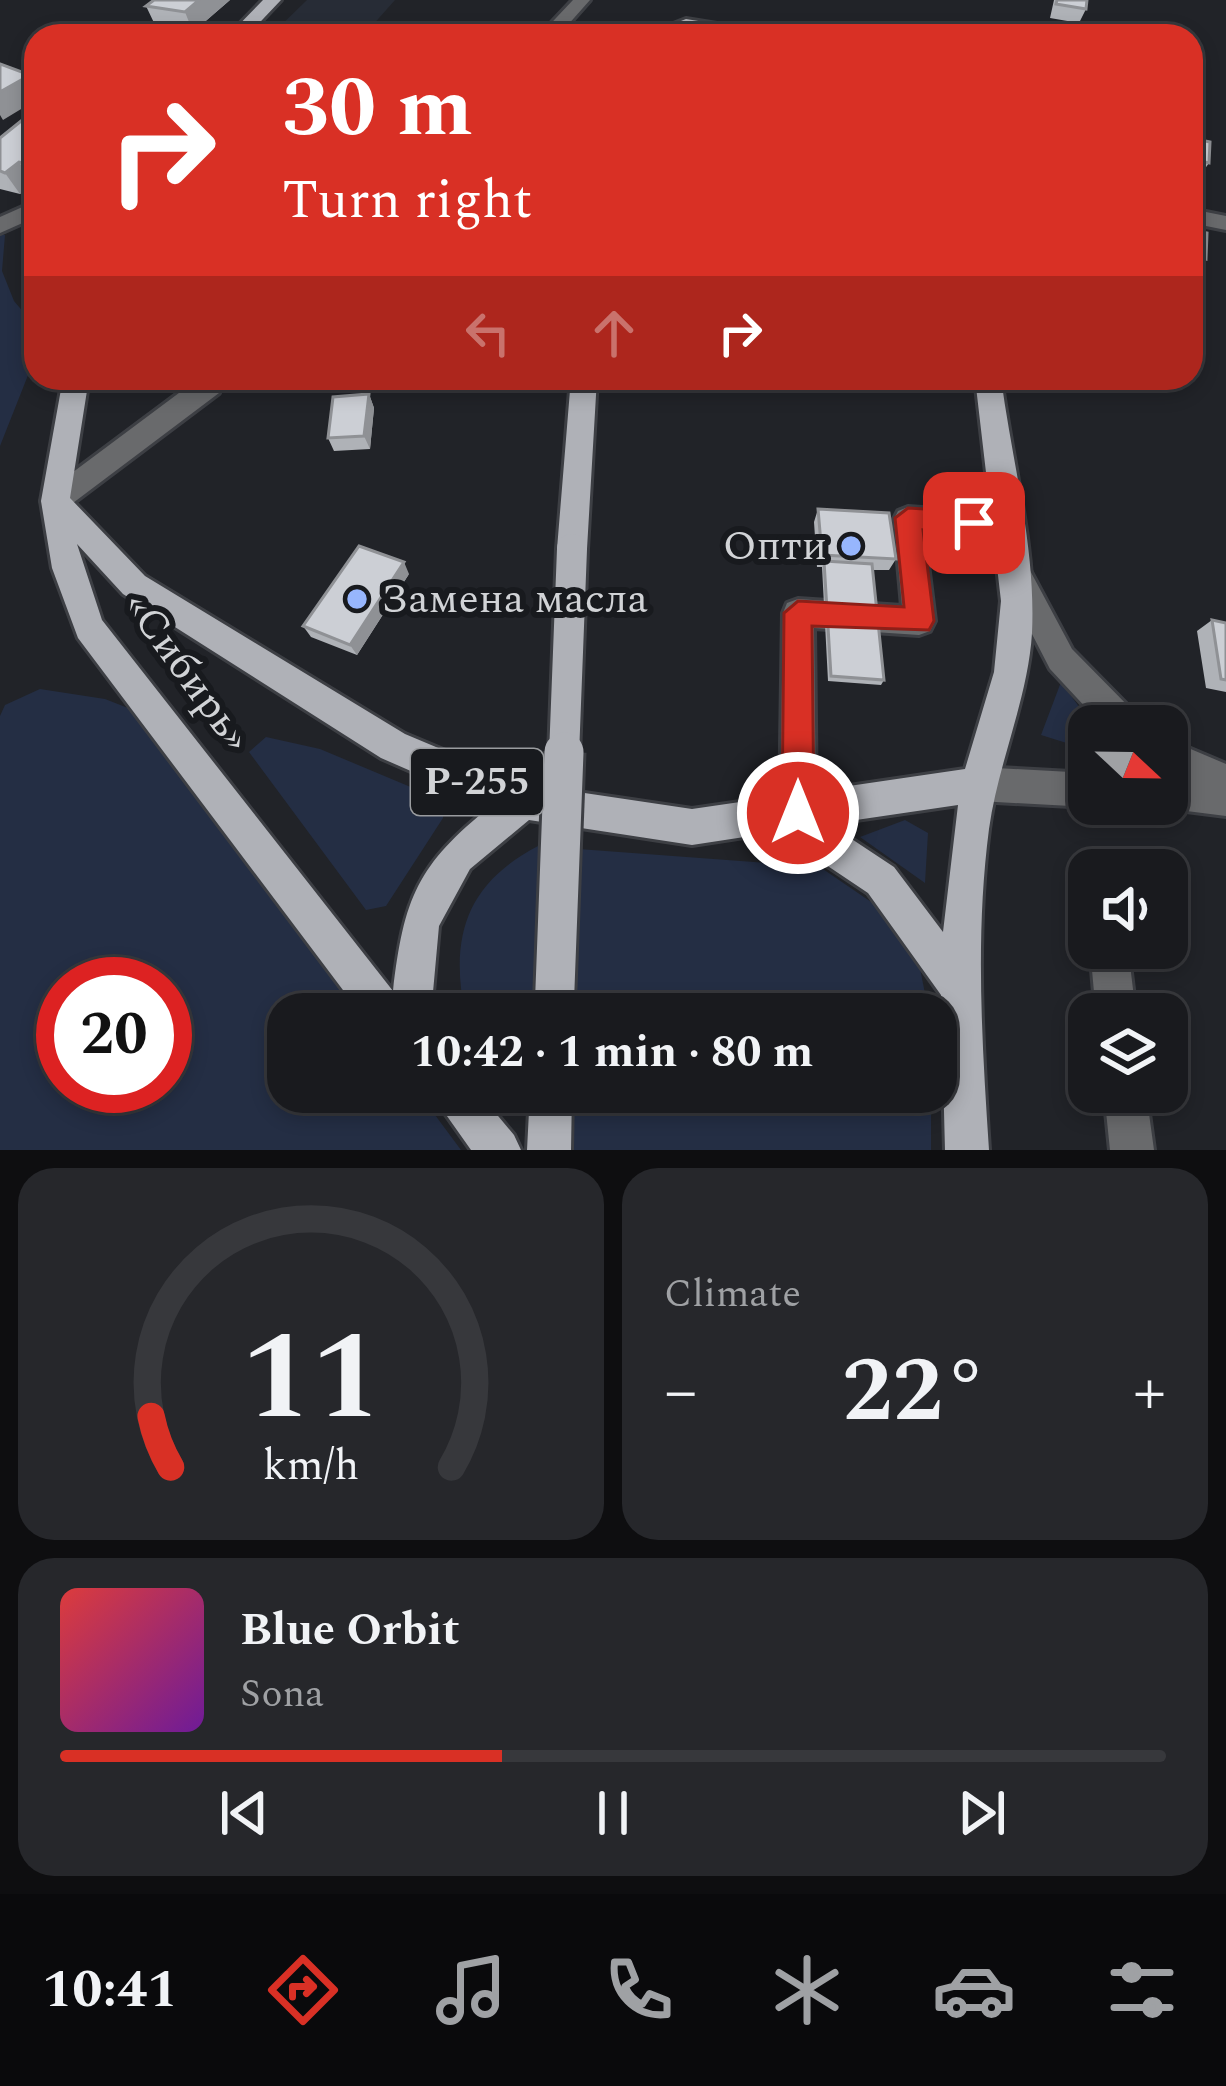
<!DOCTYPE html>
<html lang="en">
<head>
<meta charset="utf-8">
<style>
  body { margin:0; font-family:Spectral,serif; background:#26272b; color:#f1f3f6; height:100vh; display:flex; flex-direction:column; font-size:45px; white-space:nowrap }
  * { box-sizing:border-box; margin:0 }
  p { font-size:39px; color:#9fa1a4 }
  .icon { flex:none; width:66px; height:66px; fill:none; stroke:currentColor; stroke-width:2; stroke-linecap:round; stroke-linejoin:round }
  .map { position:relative; height:1150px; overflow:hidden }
  .drawer { display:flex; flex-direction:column; gap:18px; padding:18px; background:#0e0e10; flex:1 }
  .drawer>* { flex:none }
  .hud { position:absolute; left:24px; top:24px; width:1179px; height:366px; border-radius:36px; box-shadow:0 6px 18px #0003,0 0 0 3px #37383c; background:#d93025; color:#fff; overflow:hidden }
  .needle { width:78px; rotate:112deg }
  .fabs { position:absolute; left:1068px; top:705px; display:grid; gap:24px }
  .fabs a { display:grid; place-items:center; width:120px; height:120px; border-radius:24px; background:#191a1e; box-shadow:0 6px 18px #0003,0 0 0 3px #37383c; font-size:60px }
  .speed { position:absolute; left:36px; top:957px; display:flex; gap:24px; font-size:60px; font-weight:700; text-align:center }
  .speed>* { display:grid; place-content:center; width:156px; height:156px; border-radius:50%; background:#191a1e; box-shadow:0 6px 18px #0003,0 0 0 3px #37383c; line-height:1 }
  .speed .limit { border:18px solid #d22; background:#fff; color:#111 }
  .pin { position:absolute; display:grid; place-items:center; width:102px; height:102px; color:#fff; margin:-51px; border-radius:24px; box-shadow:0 6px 18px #0006 }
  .me { position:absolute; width:132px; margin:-66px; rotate:0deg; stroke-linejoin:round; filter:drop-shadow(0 0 9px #0008) }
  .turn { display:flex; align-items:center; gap:42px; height:252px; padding:0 60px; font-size:54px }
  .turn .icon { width:156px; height:156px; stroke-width:2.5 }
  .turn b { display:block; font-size:84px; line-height:102px }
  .lanes { display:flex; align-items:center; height:114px; padding:0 60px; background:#0003; justify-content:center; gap:60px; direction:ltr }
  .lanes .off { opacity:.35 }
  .big { font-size:90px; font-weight:700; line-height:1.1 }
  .drawer .widget { flex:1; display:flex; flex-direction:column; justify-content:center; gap:18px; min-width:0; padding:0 42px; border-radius:36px; background:#26272b }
  .drawer .dial { align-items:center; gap:0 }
  .dial svg { height:312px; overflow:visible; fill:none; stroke:#37383c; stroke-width:7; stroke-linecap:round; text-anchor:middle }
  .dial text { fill:#f1f3f6; stroke:none }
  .song { display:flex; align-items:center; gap:36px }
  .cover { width:144px; height:144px; border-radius:18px; background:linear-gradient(135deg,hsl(0 70% 55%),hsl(280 70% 35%)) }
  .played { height:12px; border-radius:6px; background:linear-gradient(90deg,#d93025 40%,#37383c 40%) }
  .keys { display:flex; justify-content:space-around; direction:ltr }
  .heat { display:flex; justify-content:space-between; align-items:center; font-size:66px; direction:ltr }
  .drawer .tiles { flex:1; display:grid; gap:18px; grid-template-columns:1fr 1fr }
  .widget:last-child { grid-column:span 2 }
  .trip { position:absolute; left:267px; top:993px; width:690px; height:120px; border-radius:36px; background:#191a1e; box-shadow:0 6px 18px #0003,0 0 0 3px #37383c; font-weight:700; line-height:120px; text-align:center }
  .tabs { display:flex; height:192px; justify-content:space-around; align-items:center; background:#0a0a0c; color:#9fa1a4 }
  .tabs .icon { width:84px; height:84px }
  .tabs .on { color:#d93025 }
  .tabs b { font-size:54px; color:#f1f3f6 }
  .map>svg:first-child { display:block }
</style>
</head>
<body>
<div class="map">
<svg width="1226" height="1150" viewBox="0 0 1226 1150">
  <rect width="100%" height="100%" fill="#212328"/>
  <path fill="#272c36" d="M307 0H395L363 36H270Z"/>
  <path fill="#242e44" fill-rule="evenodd" d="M0 234 5 235 2 271 14 301 36 327V355L0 446Z
    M1061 682 1093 726 1089 750 1041 735Z
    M40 689 105 699 133 710 359 1014H288V1092H418L461 1150H0V716L5 705ZM63 984H165V1086H63Z
    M266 737 320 749 444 801 443 818 386 906 366 910 249 752Z
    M905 820 928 833 925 883 860 837Z
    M538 846 820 867 877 906 917 953 929 1014H465C450 938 465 884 538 846Z
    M529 1092H931V1150H571Z"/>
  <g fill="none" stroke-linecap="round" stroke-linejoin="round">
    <defs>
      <path id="minor" d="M573 0H590L558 36H539Z
        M36 201V217L0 233V217Z
        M1191 209 1226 216V230L1191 223Z
        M199 378H225L219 393 65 509H45L41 501 45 493Z
        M908 507 1007 514 1017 518 1021 526 1017 534 1007 538 924 532 935 621 930 631 919 635 814 628 816 813 811 826 798 831 785 826 780 813 783 613 787 603 798 599 902 606 894 519 898 511Z
        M1015 559 1026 563 1072 649 1137 715 1142 726H1103L1050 669 1000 572 1004 563Z
        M1167 739 1226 764V816L1155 807 1167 804V777L1179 778 1167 773Z
        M979 767 1089 773V804H1097L1089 807 979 801 967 796 962 784 967 772Z
        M1090 948H1128L1136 1014H1096Z
        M1104 1092H1146L1154 1150H1110Z"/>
      <path id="major" d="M263 0H281L247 36H228Z
        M686 19 760 31 769 36 687 29 669 36H643Z
        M63 378H89L70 498 145 576 405 734 524 784 692 809 965 769 994 672 1001 601 975 378H1001C1012 462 1036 547 1032 633 1028 699 998 763 989 829 975 936 982 1043 989 1150H945L941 995 868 893 777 832 692 845 529 820 470 869 439 926 431 1014H361L78 638 52 568 41 501ZM77 544 123 594 381 758 491 806C417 865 404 898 393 991L102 620ZM958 805 943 932 894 867 829 824Z
        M571 378H597L587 549 582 558H562L557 549Z
        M430 1092H478L514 1135 521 1150H471Z
        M530 1092H572L571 1150H527Z"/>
    </defs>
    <use href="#minor" stroke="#3d3f44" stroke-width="6"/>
    <use href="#major" stroke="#3d3f44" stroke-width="6"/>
    <use href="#minor" fill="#696a6c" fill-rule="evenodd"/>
    <use href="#major" fill="#afb1b7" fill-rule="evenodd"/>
    <defs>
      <path id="major-bridge-far1" d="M564 755 572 549"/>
      <path id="major-bridge" d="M554 1014 564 752"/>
    </defs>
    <use href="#major-bridge-far1" stroke="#3d3f44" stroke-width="36" stroke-linecap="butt"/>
    <use href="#major-bridge" stroke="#3d3f44" stroke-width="45" stroke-linecap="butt"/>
    <use href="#major-bridge-far1" stroke="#afb1b7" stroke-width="30"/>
    <use href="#major-bridge" stroke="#afb1b7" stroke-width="39"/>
  </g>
  <path fill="#afb2b7" d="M230 0 193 32 156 27 146 6Z
    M1054 0H1087L1086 9 1079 23 1050 18Z
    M36 109V183H33L20 194 0 189V138Z
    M1191 138 1209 163 1199 177 1191 176Z
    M1191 230 1206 259 1195 273 1191 272Z
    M369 394 374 408 370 449 334 451 328 438Z
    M818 509 896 559 889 570H873L884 680 881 685 828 681 822 567H817L814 522Z
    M409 574 357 655 311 637 303 626Z
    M1212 620 1226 623V692L1206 688 1197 631Z"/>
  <path fill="#8f9195" d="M199 0H230L193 32 185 12Z
    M30 75 36 84V100L3 120 0 115V92Z
    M36 158V175L28 164Z
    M19 162 33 183 20 194 5 173Z
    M369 394 374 408 370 449 364 436Z
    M404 562 409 574 357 655 350 645Z"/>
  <path fill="#cccfd5" stroke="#8f9195" stroke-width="3" d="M154 0H199L185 12 146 6Z
    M1057 0H1087L1086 9 1056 4Z
    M0 64 30 75 0 92Z
    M36 109V158L28 164 19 162 5 173 0 171V138Z
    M1191 138 1210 142 1209 163 1191 159Z
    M1191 230 1207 233 1206 259 1191 255Z
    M369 394 364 436 328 438 333 397Z
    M818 509 889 513 896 559 822 555Z
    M359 546 404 562 350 645 303 626Z
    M824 561 872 564 884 680 831 676Z
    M1212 620 1226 623V680L1221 679Z"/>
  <path fill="#d93025" stroke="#8d1f18" stroke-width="3" d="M908 508 974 512 988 523 974 534 923 530 934 621 929 630 812 626 814 813 809 824 798 829 787 824 782 813 784 613 798 601 904 607 895 518Z"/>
  <g fill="#97b6fd" stroke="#181a1e" stroke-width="4.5">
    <circle cx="851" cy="546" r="12"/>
    <circle cx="357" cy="599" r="12"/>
  </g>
  <g text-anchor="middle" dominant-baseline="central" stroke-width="12" stroke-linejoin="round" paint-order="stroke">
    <rect fill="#181a1e" stroke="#9a9c9f" stroke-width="3" x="411" y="749" width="132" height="66" rx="9"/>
    <g font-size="39" font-weight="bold" fill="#d1d3d6">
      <text x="477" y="782">Р-255</text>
    </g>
    <g font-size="42" fill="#d1d3d6" stroke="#181a1e" text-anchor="end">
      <text x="827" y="546">Опти</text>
      <text x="381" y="599" text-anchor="start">Замена масла</text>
    </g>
    <g font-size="42" fill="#d1d3d6" stroke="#181a1e">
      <text transform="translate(187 672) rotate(54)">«Сибирь»</text>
    </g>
  </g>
</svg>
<div class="fabs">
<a><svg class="needle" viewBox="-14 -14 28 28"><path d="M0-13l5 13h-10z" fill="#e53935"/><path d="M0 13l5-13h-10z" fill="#9fa1a4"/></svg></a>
<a><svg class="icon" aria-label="sound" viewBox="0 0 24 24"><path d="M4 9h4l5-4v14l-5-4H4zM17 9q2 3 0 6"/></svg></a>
<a><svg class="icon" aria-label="layers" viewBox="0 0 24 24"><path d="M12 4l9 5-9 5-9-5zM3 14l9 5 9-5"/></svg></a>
</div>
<div class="speed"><div class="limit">20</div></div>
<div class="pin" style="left:974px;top:523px;background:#d93025"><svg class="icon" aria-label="arrive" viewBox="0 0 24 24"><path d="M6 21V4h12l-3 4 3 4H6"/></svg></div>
<svg class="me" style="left:798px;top:813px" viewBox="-20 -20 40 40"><circle r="17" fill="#d93025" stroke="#fff" stroke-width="3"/><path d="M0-11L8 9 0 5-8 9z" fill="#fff"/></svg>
<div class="trip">10:42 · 1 min · 80 m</div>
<div class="hud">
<div class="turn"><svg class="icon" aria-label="right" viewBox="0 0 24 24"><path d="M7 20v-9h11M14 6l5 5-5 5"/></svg><div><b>30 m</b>Turn right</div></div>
<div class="lanes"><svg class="icon off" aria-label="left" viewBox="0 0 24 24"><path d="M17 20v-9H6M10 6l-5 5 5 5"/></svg><svg class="icon off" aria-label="ahead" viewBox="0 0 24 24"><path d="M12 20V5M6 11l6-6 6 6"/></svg><svg class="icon" aria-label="right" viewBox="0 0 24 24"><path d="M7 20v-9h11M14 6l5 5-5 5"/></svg></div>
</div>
</div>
<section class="drawer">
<div class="tiles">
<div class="widget dial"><svg viewBox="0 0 100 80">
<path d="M14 69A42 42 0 1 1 86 69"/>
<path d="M14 69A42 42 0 0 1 9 56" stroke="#d93025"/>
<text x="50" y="56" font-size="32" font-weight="700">11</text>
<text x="50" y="72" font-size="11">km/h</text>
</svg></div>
<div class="widget"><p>Climate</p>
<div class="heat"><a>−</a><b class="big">22°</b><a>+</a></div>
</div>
<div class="widget">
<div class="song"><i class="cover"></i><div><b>Blue Orbit</b><p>Sona</p></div></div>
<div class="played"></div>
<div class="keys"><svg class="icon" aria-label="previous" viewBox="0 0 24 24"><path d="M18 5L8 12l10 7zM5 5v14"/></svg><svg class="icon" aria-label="pause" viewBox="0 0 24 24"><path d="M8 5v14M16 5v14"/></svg><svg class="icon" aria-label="next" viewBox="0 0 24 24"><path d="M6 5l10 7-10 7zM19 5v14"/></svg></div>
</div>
</div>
</section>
<nav class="tabs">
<b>10:41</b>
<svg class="icon on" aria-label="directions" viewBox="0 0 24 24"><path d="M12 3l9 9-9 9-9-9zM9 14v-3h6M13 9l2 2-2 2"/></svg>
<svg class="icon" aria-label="music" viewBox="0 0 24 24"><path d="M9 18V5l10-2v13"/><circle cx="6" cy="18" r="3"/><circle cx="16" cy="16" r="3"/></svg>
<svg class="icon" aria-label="phone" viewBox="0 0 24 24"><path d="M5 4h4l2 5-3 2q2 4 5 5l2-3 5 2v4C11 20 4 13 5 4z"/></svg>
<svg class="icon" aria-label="climate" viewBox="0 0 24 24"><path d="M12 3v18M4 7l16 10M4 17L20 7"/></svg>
<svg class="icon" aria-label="car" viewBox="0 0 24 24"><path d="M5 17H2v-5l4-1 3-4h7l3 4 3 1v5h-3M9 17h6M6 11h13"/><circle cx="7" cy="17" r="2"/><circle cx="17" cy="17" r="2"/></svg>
<svg class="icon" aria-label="filters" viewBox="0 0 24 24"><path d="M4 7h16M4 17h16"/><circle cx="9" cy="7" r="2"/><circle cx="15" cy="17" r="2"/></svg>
</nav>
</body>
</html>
